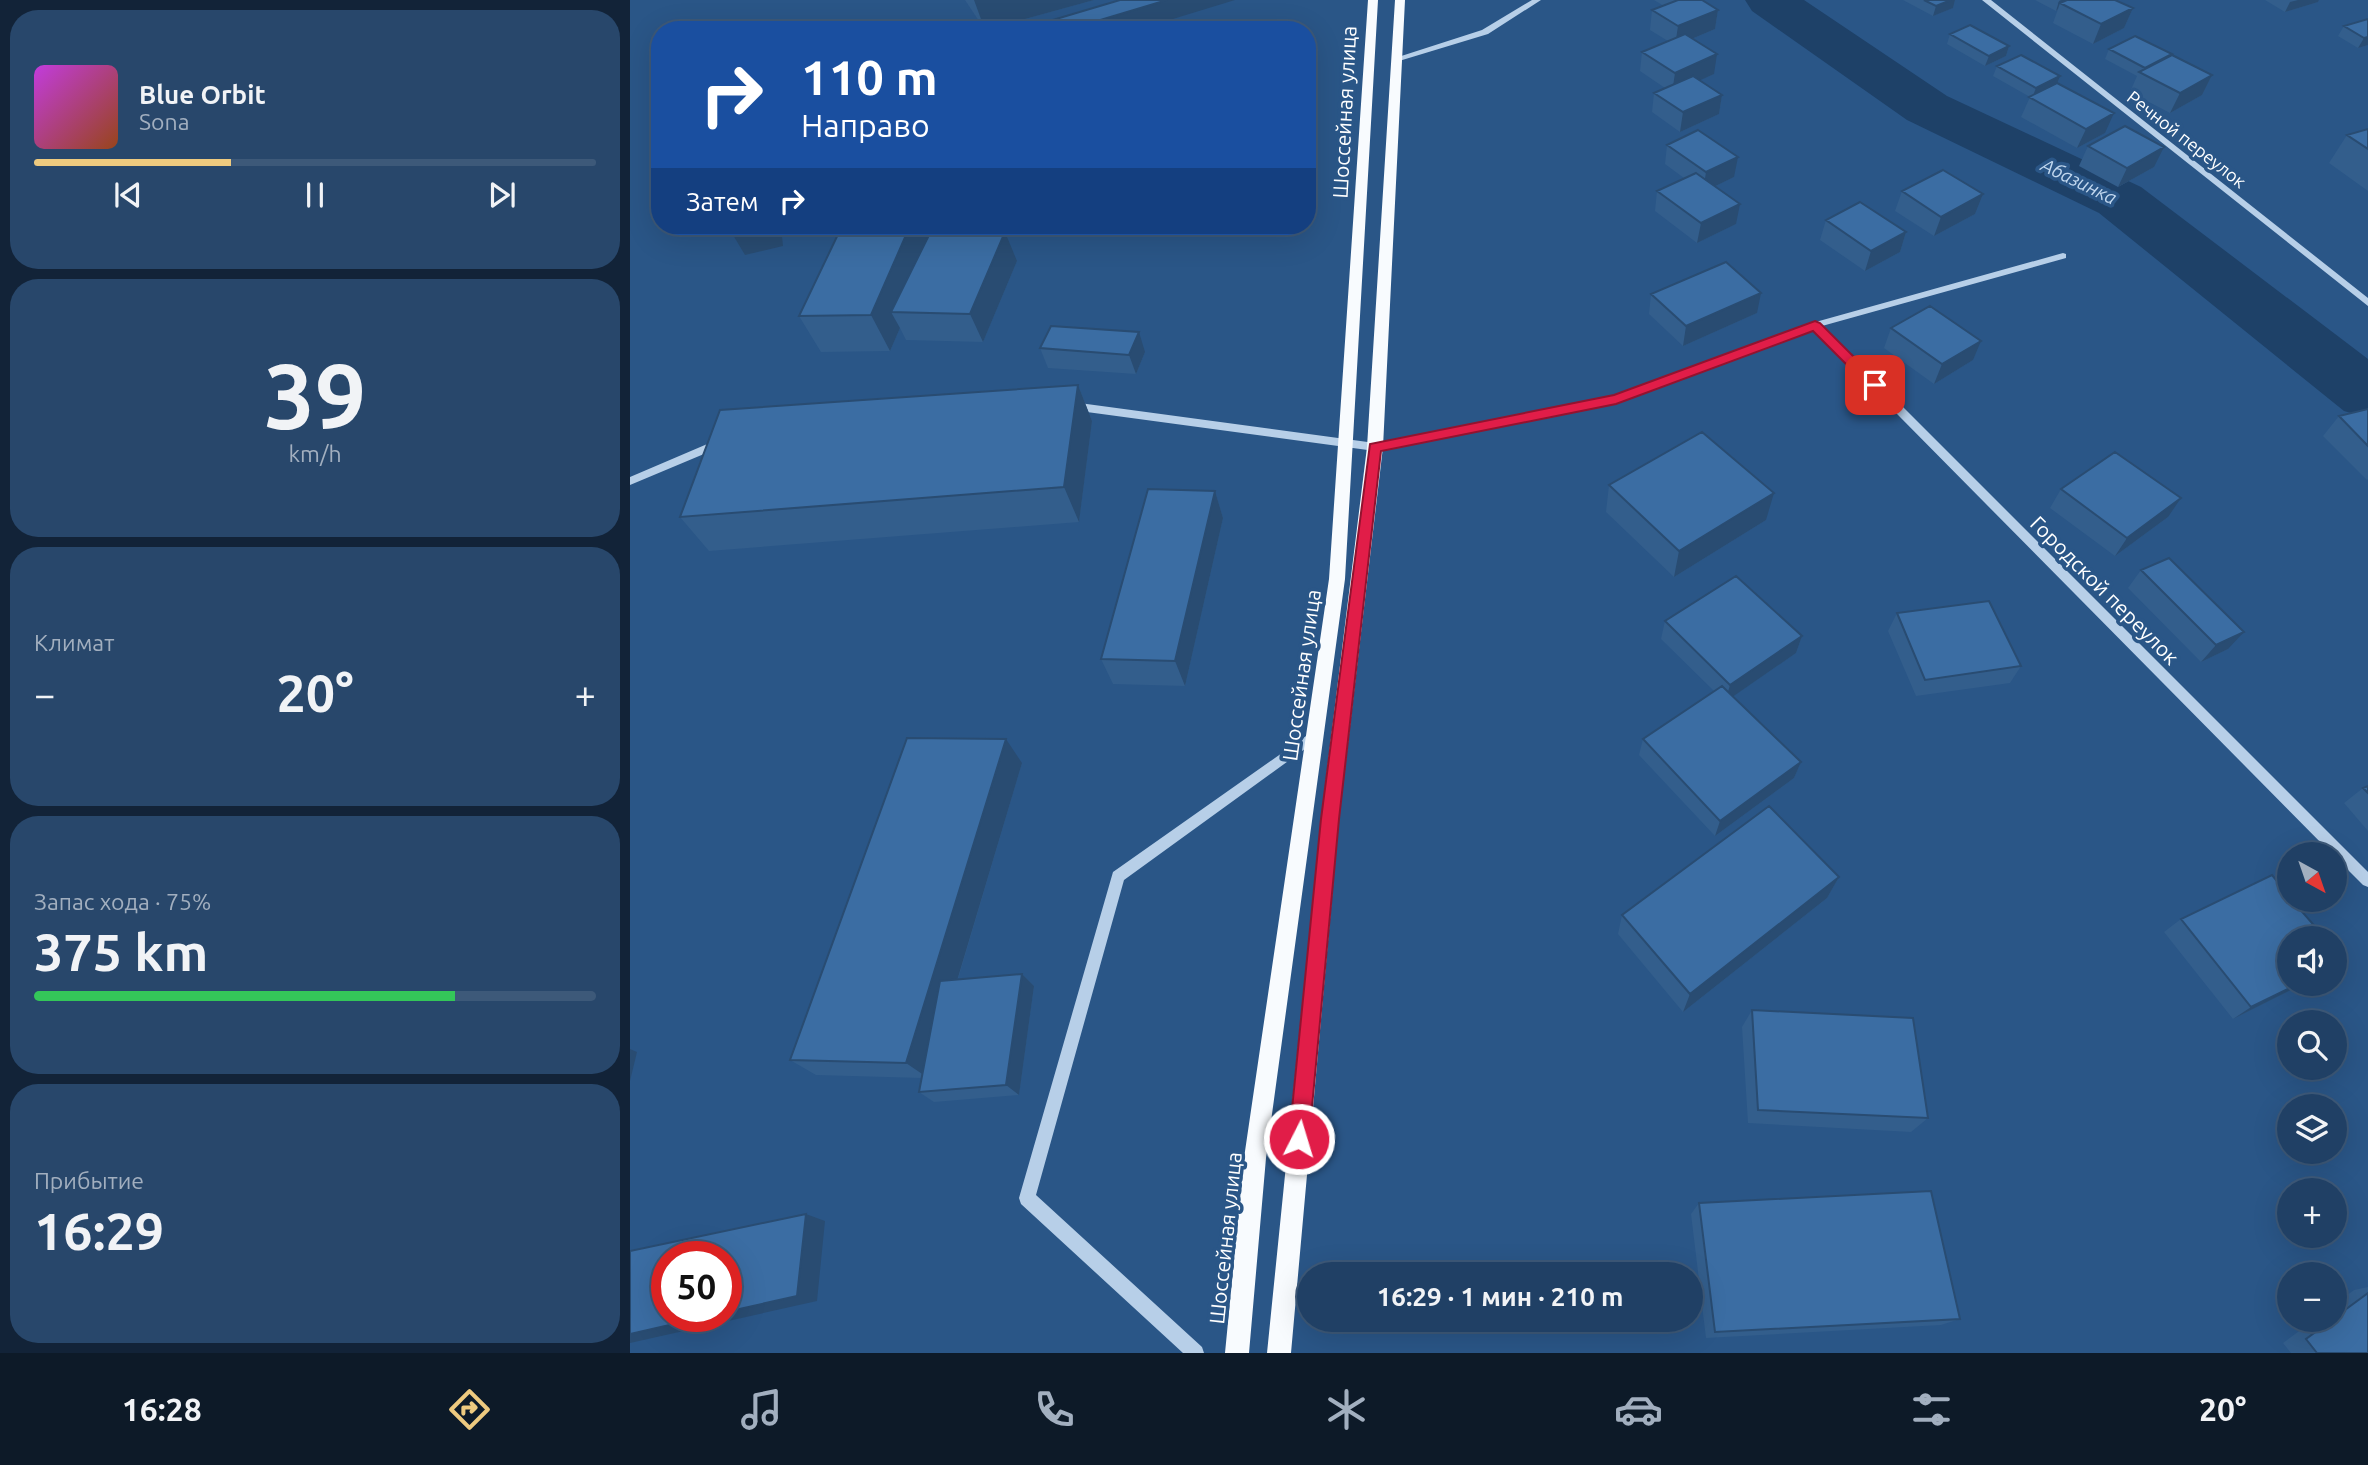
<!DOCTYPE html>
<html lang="ru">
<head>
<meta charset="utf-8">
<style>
  body { margin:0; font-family:Ubuntu,sans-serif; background:#28476b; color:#f1f3f6; height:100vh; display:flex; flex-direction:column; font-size:26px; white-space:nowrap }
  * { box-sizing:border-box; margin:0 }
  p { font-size:23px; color:#a2afbf }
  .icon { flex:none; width:38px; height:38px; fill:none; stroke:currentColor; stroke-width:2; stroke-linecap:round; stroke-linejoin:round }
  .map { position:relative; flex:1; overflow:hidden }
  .side { display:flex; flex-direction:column; gap:10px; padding:10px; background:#122338; width:630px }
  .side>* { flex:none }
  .hud { position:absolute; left:21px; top:21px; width:665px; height:214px; border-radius:28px; box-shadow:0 7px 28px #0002,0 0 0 2px #3d5979; background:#1a4fa0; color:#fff; overflow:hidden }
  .needle { width:46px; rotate:140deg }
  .buttons { position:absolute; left:1647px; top:842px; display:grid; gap:14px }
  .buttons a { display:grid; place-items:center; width:70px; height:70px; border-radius:50%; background:#204065; box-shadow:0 7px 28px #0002,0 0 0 2px #3d5979; font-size:35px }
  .speed { position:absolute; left:21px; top:1241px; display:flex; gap:14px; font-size:35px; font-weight:700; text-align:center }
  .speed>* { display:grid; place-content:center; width:91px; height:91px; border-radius:50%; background:#204065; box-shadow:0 7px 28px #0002,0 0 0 2px #3d5979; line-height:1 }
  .speed .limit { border:10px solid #d22; background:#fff; color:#111 }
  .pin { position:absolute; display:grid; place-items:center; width:60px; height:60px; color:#fff; margin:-30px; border-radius:14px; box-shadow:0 4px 10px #0006 }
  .me { position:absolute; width:77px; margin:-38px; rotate:5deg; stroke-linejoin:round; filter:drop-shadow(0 0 5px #0008) }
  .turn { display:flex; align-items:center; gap:24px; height:147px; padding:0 35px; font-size:32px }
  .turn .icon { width:91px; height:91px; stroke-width:2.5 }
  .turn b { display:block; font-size:49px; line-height:60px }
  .then { display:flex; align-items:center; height:66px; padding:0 35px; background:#0003; gap:14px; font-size:26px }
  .big { font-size:52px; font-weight:700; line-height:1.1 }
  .side .card { flex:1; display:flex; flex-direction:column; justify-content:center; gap:10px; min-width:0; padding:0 24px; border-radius:28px; background:#28476b }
  .side .dial { align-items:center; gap:0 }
  .dial b { font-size:91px; line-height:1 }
  .song { display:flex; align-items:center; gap:21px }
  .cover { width:84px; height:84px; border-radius:10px; background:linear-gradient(135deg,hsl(290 70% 55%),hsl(20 70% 35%)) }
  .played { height:7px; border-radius:4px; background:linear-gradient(90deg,#eeca7f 35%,#3d5979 35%) }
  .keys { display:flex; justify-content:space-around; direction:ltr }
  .heat { display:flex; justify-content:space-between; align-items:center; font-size:38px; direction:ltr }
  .charge { height:10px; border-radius:5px; background:linear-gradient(90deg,#34c759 75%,#3d5979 0) }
  .trip { position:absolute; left:667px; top:1262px; width:406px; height:70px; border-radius:35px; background:#204065; box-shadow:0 7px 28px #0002,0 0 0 2px #3d5979; font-weight:700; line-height:70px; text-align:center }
  .dock { display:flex; height:112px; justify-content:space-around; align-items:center; background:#0d1a28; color:#a2afbf }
  .dock .icon { width:49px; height:49px }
  .dock .current { color:#eeca7f }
  .dock b { font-size:32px; color:#f1f3f6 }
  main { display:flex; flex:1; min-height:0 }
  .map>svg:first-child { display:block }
</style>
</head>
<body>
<main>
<section class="side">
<div class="card">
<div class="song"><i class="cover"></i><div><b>Blue Orbit</b><p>Sona</p></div></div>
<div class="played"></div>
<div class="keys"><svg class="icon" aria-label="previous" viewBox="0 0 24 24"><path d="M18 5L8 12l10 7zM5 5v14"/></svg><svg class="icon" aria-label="pause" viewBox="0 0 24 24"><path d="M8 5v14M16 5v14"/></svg><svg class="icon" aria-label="next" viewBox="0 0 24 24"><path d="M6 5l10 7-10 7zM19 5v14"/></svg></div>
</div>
<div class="card dial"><b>39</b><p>km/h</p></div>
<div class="card"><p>Климат</p>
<div class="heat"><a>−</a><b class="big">20°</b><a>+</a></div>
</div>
<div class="card"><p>Запас хода · 75%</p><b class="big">375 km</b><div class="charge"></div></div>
<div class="card"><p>Прибытие</p><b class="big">16:29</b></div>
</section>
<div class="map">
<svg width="1738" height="1353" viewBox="0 0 1738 1353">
  <rect width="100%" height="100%" fill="#2a5687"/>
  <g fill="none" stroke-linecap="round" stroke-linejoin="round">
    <path fill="#1e4168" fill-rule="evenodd" d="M1115 0H1174L1317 96 1511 187 1738 359V418L1714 411 1469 213 1277 120 1122 11Z"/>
    <path fill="#b7cfe8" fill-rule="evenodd" d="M902 0H911L858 34 769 61 762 59 852 30Z
      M1352 0H1361L1738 298V306Z
      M1433 253 1436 254V258L1192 326 1738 872V887L1733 885 1704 856V854H1702L1183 329 986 404 745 451 442 410 437 406 442 402 745 443 984 397 1182 323Z
      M89 439 93 440 94 443 93 446 0 485V477Z
      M686 729 690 730 692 734 690 738 494 880 406 1195 572 1347 574 1353H553L391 1204 389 1198 483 872Z"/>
    <path fill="#f8fbfe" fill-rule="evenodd" d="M738 0H748L715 579 636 1158 619 1353H595L614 1158 699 579Z
      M765 0H775L753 447 709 819 661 1353H637L691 819 737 447Z"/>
  </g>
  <path fill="#335e8c" d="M335 0H464L355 30Z
    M1024 0H1072L1088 10 1085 29 1062 39 1084 74 1070 80 1092 95 1089 114 1050 132 1022 112 1024 93 1035 88 1010 71 1012 52 1038 41 1020 30 1022 10 1034 6Z
    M1273 0H1325L1323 8 1303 16Z
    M1405 0H1485L1503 8 1494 28 1463 44 1423 23 1428 9 1426 11Z
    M1635 0H1689L1688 2 1655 12Z
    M1738 19V45L1728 48 1708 36 1714 26Z
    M1320 34 1379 46 1376 56 1355 66 1317 44Z
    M1479 49 1542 54 1541 56 1582 75 1572 95 1540 113 1500 92 1507 76 1475 59Z
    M1367 66 1427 83 1475 133 1447 148 1391 117 1400 97 1363 76Z
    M1738 129V191L1699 163 1717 135Z
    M1037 145 1104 177 1085 186 1106 224 1067 243 1025 211 1027 191 1054 178 1035 164Z
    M1458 146 1524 167 1488 187 1449 166Z
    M1272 191 1353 194 1345 214 1304 236 1265 211Z
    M1196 220 1276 232 1270 252 1235 271 1190 240Z
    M310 231 387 261 353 342 276 340 270 328 260 351 191 352 169 316Z
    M1021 294 1127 313 1053 346 1019 314Z
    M1261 328 1343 360 1304 384 1254 348Z
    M410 348 515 352 506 374 418 368Z
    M448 385 462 421 449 522 79 551 50 517Z
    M1738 409V479L1737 480 1693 436 1709 416Z
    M979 485 1136 520 1044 577 976 512Z
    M1431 489 1538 517 1485 556 1420 508Z
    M585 491 593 518 555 686 483 684 471 659Z
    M1511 570 1598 649 1571 662 1498 588Z
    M1267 613 1391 666 1380 683 1286 696 1258 631Z
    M1035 621 1172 636 1166 653 1103 696 1171 762 1164 778 1085 836 1009 755 1013 739 1084 691 1031 639Z
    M392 763 328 979 392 974 404 986 389 1095 304 1102 289 1092 292 1078 186 1075 160 1060Z
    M1738 786V831L1714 803 1733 788Z
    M1209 877 1197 898 1053 1012 988 934 992 915Z
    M1551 919 1673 984 1603 1019 1534 932Z
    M1122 1010 1298 1118 1281 1132 1118 1123 1112 1027Z
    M1069 1203 1330 1319 1311 1325 1076 1338 1061 1214Z
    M1738 1287V1353H1661L1653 1343 1684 1320H1704V1305L1724 1290Z"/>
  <path fill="#294c72" d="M344 0H464L355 30Z
    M537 0H605L507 30H437Z
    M1321 0H1325L1323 8 1303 16 1306 6Z
    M1431 0H1447L1430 3 1428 9 1426 11 1429 1Z
    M1668 0H1689L1688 2 1655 12 1660 2Z
    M1503 8 1494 28 1463 44 1471 24Z
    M1088 10 1085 29 1045 46 1048 26Z
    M1738 37V45L1728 48 1734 38Z
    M1379 46 1376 56 1355 66 1359 56Z
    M1087 54 1084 74 1042 93 1045 73Z
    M1582 75 1572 95 1540 113 1550 93Z
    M1430 76 1426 86 1402 98 1406 88Z
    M1092 95 1089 114 1050 132 1053 112Z
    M1484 113 1475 133 1447 148 1456 129Z
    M1534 147 1524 167 1488 187 1497 168Z
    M1108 157 1104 177 1073 192 1076 172Z
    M1353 194 1345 214 1304 236 1311 217Z
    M1110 204 1106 224 1067 243 1071 223Z
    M141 226H151L153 246 115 255 103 235Z
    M280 226H312L276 312H261L270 328 260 351 241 315Z
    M375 232 387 261 353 342 340 314Z
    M1276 232 1270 252 1235 271 1241 251Z
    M1131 293 1127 313 1053 346 1056 326Z
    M509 332 515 352 506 374 499 355Z
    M1351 341 1343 360 1304 384 1312 364Z
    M448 385 462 421 449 522 434 487Z
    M585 491 593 518 555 686 545 661Z
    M1144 493 1136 520 1044 577 1049 551Z
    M1551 498 1538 517 1485 556 1497 538Z
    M1614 632 1598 649 1571 662 1586 645Z
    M1172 636 1166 653 1095 702 1100 685Z
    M376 739 392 763 298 1078 276 1063Z
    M1171 762 1164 778 1085 836 1090 821Z
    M1209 877 1197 898 1053 1012 1060 994Z
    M392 974 404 986 389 1095 376 1085Z
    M1668 984H1673L1603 1019 1621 1007Z
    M0 1049 7 1052 0 1081Z
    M176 1214 195 1221 187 1301 0 1343V1334L79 1316H96V1312Z"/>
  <path fill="#3b6da3" stroke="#294c72" stroke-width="2" d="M490 0H537L437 30H389Z
    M1048 0H1072L1088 10 1048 26 1022 10Z
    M1294 0H1321L1306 6Z
    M1437 0H1485L1503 8 1471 24 1430 3Z
    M1738 19V37L1734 38 1714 26Z
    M1340 25 1379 46 1359 56 1320 34Z
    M1055 34 1087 54 1045 73 1012 52Z
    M1505 36 1542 54 1515 68 1479 49Z
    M1391 55 1430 76 1406 88 1367 66Z
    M1542 55 1582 75 1550 93 1509 72Z
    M1063 76 1092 95 1053 112 1024 93Z
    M1427 83 1484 113 1456 129 1399 97Z
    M1495 126 1534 147 1497 168 1458 146Z
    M1738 129V149L1717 135Z
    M1068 130 1108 157 1076 172 1037 145Z
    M1313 170 1353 194 1311 217 1272 191Z
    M1066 173 1110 204 1071 223 1027 191Z
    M1230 202 1276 232 1241 251 1196 220Z
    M103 226H141V227L103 235Z
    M212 226H280L241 315 169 316Z
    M301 231 375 232 340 314 261 312Z
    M1096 262 1131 293 1056 326 1021 294Z
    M1300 306 1351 341 1312 364 1261 328Z
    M421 326 509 332 499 355 410 348Z
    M448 385 434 487 50 517 90 410Z
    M1738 409V446L1709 416Z
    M1072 432 1144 493 1049 551 979 485Z
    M1485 452 1551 498 1497 538 1431 489Z
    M518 489 585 491 545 661 471 659Z
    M1539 558 1614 632 1586 645 1511 570Z
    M1106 576 1172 636 1100 685 1035 621Z
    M1359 601 1391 666 1295 680 1267 613Z
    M1092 686 1171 762 1090 821 1013 739Z
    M277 738 376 739 276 1063 160 1060Z
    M1738 786V793L1733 788Z
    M1139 806 1209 877 1060 994 992 915Z
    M1642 875 1659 896V900H1662L1695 938H1659V984H1668L1621 1007 1551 919Z
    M1704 949 1714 960 1704 965Z
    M392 974 376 1085 289 1092 310 981Z
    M1122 1010 1283 1018 1298 1118 1128 1110Z
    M1301 1191 1330 1319 1085 1332 1069 1203Z
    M176 1214 167 1296 96 1312V1256H37V1316H79L0 1334V1251Z
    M1738 1293V1353H1687L1676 1339 1702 1320H1704V1318Z"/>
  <path fill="#e11d48" stroke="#92132f" stroke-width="2" d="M1185 321 1190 323 1249 382V388H1240L1183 331 986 404 751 451 709 819 679 1139 676 1147 669 1149 662 1147 659 1139 691 819 740 444 984 395Z"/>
  <g text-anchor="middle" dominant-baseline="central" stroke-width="7" stroke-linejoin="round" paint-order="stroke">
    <g font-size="18" fill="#fff" stroke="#2a5687">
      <text transform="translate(1557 139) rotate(38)">Речной переулок</text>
    </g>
    <g font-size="19" font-style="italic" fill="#c2d8ef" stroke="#2a5687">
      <text transform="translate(1449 181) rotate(26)">Абазинка</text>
    </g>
    <g font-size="21" fill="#fff" stroke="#2a5687">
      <text transform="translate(714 112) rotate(-87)">Шоссейная улица</text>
      <text transform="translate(1475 590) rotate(45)">Городской переулок</text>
      <text transform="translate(671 675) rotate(-82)">Шоссейная улица</text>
      <text transform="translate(595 1238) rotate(-84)">Шоссейная улица</text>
    </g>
  </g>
</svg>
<div class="buttons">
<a><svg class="needle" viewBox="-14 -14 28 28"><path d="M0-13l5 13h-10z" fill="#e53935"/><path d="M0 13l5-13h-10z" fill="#a2afbf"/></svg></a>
<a><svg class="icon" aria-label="sound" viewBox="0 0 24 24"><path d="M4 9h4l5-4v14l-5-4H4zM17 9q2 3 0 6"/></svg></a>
<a><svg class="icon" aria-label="search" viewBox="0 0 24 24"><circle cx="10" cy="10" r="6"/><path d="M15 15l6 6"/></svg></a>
<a><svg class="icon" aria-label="layers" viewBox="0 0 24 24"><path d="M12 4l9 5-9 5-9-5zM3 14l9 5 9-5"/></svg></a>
<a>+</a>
<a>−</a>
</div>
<div class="speed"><div class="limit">50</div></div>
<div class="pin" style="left:1245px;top:385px;background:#d93025"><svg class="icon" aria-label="arrive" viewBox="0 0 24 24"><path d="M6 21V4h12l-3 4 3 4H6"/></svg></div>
<svg class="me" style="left:669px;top:1139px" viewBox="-20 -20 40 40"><circle r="17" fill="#e11d48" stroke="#fff" stroke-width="3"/><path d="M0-11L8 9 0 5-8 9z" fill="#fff"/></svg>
<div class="trip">16:29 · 1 мин · 210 m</div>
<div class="hud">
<div class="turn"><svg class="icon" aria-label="right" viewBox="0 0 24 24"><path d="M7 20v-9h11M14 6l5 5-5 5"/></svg><div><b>110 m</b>Направо</div></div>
<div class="then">Затем<svg class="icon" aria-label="right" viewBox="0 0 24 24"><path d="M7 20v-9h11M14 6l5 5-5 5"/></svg></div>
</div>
</div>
</main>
<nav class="dock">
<b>16:28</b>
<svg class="icon current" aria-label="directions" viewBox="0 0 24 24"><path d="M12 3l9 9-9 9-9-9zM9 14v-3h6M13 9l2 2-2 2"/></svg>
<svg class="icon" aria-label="music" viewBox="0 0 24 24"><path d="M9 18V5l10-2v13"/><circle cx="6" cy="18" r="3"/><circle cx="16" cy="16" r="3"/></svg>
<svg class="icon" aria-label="phone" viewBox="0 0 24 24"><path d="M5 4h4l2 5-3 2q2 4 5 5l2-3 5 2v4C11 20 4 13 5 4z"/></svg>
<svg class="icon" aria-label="climate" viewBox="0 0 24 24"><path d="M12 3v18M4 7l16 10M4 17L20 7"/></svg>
<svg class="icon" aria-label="car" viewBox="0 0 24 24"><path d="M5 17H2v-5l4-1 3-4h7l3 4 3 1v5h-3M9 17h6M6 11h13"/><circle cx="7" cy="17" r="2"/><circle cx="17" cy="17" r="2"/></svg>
<svg class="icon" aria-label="filters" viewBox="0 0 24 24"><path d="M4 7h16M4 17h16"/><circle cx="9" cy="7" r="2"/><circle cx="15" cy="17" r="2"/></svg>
<b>20°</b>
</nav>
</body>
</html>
